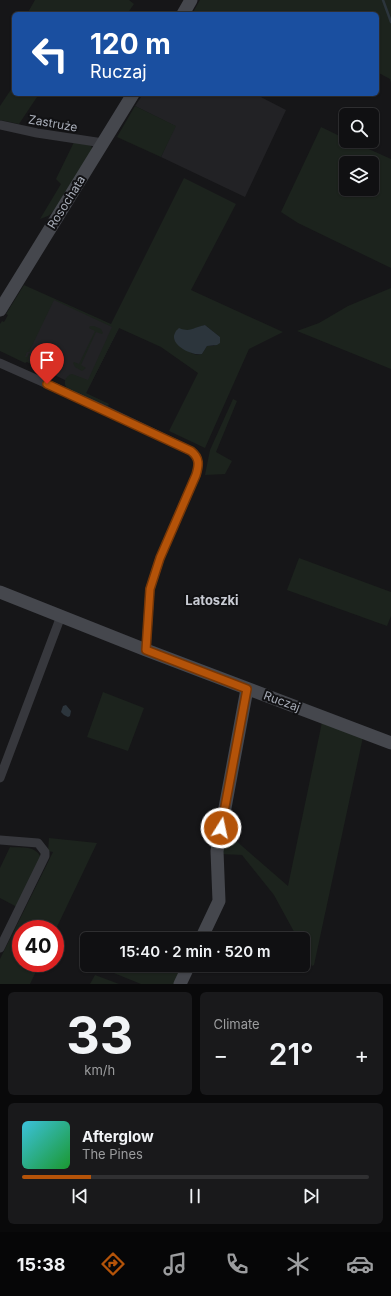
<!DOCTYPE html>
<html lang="en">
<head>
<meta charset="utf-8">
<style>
  body { margin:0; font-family:Inter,sans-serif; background:#19191b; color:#f1f3f6; height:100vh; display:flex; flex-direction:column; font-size:15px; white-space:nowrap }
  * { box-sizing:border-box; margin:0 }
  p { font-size:13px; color:#9c9d9f }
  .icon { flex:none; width:22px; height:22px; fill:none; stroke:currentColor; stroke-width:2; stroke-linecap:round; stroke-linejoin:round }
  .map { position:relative; height:984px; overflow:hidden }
  .drawer { display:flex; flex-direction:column; gap:8px; padding:8px; background:#09090a; flex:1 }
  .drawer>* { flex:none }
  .hud { position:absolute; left:12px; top:12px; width:367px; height:84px; border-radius:6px; box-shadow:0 1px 3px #0004,0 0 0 1px #303032; background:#1a4fa0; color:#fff; overflow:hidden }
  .controls { position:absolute; left:339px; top:108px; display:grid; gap:8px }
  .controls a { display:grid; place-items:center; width:40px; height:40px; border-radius:6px; background:#101012; box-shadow:0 1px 3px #0004,0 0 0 1px #303032; font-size:20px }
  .speed { position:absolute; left:12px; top:920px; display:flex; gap:8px; font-size:20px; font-weight:700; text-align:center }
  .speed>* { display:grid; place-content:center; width:52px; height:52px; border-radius:50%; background:#101012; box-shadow:0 1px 3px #0004,0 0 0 1px #303032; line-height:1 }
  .speed .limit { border:6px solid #d22; background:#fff; color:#111 }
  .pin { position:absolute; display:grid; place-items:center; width:34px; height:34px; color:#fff; margin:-41px -17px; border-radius:50% 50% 50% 0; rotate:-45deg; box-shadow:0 0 4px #0007 }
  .pin .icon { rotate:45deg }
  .me { position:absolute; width:44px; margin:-22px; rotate:10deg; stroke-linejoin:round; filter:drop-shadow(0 0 3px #0008) }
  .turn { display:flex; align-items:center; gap:14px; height:84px; padding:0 12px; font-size:18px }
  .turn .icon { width:52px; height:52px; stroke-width:2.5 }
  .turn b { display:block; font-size:28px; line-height:34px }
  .big { font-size:30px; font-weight:600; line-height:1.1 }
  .drawer .card { flex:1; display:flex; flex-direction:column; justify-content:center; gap:6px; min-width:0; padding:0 14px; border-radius:6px; background:#19191b }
  .drawer .dial { align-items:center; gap:0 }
  .dial b { font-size:52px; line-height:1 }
  .song { display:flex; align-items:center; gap:12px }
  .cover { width:48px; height:48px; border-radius:6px; background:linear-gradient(135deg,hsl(190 70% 55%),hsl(130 70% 35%)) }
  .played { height:4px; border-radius:2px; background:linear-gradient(90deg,#b45309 20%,#303032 20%) }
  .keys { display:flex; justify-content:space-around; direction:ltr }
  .heat { display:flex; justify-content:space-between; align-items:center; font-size:22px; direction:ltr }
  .drawer .tiles { flex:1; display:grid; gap:8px; grid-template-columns:1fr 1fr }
  .card:last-child { grid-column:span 2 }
  .trip { position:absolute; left:80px; top:932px; width:230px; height:40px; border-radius:6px; background:#101012; box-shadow:0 1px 3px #0004,0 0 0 1px #303032; font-weight:600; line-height:40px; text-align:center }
  .menu { display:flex; height:64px; justify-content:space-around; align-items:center; background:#060607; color:#9c9d9f }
  .menu .icon { width:28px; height:28px }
  .menu .active { color:#b45309 }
  .menu b { font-size:18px; color:#f1f3f6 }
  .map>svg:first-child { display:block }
</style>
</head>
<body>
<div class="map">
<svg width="391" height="984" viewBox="0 0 391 984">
  <rect width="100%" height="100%" fill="#161618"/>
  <path fill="#222225" d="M143 94H255L286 110 245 197 161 157 175 126 135 106Z
    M27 287 119 328 86 393 67 381 0 349Z"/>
  <path fill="#1c231d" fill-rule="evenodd" d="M35 0H129L134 4 127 14H27Z
    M200 0H391V83L390 79 377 72V14H192Z
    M14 85V94H39L19 124 0 120V106Z
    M135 106 176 126 161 157 117 137Z
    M321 127 346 139V141H351L391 159V268L298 223 281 212ZM346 163H372V189H346Z
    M75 140 90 142 92 149 55 210 48 216 40 219 61 184 56 179Z
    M184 178 236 204 191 290 283 332 249 349 205 448 169 431 198 373 161 347 119 328 86 393 109 404 108 406 69 389H68C62 384 65 376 72 374L88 380 112 327 54 300 29 352H27L25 357H27L29 353 30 354 28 361 42 368V369L27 362 25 363 0 351V324L2 321 4 322 8 315 6 314 24 285 111 324ZM205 325 220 337 214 346H207L202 354 197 355 191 353 180 329C189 333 196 327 205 325Z
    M391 288V369L297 331 319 323 348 306Z
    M90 326H94L101 329 103 333 102 334 96 332 81 365 86 368 82 371 75 367 73 363 74 362 79 364 95 331 89 328Z
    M233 399 237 401 216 452 232 461 225 474 205 475 210 450Z
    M299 558 391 592V616L387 626 287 590Z
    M103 692 144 708 128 751 87 737Z
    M322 722 363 737 314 965 312 966 303 949V939H298L274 895 242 855 221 854 226 832 288 886Z
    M49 838 97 843 55 931V929H21V963H40L30 984H0V959L53 852 48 851Z
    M10 847C22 848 36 845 41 858L17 907 0 898V868Z
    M100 965H185L176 984H141L99 967Z
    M95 975 119 984H90Z"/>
  <path fill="#2c353c" d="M205 325 220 337V343L217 345 207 346 202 354C193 356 173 347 174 336 174 335 176 330 177 330L179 328C191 333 193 327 205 325Z
    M66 705 71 711 70 716 68 717 64 715 61 712 63 706Z"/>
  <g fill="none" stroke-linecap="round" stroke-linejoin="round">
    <path stroke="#2c353c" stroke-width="2.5" d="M383 0 391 22"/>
    <path stroke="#37383d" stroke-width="9" d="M0 125 37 133 103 143
      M0 363 99 407 191 451C200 458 199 465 196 475L160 558 150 589 146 650
      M0 778 61 616
      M0 840 38 843 45 852V856L0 948"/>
    <path stroke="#45474d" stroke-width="13" d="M183 14 191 0
      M0 310 133 94
      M0 592 146 650 391 743
      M201 939 219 901 217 851 247 689
      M180 984 189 965"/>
  </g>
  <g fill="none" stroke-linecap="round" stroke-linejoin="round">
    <defs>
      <path id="route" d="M47 384 191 451C200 458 199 465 196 475L160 558 150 589 146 650 247 689 221 828"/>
    </defs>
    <use href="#route" stroke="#753606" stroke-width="10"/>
    <use href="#route" stroke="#b45309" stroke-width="7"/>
  </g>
  <g text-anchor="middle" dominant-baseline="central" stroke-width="4" stroke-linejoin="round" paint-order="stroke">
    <g font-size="12" fill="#a8adb8" stroke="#111113">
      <text transform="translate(53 123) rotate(10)">Zastruże</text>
      <text transform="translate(66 202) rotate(-58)">Rosochata</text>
      <text transform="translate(282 701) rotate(20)">Ruczaj</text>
    </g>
    <g font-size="13" font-weight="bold" fill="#c9ccd4" stroke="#111113">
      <text x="212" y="600">Latoszki</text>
    </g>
  </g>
</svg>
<div class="controls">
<a><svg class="icon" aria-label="search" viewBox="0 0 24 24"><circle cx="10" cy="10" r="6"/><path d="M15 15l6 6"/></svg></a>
<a><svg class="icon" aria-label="layers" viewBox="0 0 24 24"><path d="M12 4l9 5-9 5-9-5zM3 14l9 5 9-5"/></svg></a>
</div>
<div class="speed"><div class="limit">40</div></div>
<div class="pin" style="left:47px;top:384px;background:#d93025"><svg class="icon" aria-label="arrive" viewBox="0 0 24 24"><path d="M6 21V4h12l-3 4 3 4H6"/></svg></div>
<svg class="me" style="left:221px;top:828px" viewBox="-20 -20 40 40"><circle r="17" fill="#b45309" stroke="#fff" stroke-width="3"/><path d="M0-11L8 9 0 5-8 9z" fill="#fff"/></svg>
<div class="trip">15:40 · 2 min · 520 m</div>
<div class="hud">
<div class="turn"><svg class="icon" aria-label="left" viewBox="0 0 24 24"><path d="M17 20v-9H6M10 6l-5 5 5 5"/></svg><div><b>120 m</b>Ruczaj</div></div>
</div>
</div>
<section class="drawer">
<div class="tiles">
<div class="card dial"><b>33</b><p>km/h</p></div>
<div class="card"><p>Climate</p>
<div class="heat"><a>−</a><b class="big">21°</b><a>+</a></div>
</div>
<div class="card">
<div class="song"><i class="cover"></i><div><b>Afterglow</b><p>The Pines</p></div></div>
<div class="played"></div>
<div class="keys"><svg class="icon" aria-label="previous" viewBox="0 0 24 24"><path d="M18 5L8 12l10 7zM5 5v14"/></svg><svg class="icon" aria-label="pause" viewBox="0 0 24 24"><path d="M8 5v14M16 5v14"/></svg><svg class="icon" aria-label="next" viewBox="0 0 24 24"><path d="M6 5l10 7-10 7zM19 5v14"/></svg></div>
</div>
</div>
</section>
<nav class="menu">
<b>15:38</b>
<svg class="icon active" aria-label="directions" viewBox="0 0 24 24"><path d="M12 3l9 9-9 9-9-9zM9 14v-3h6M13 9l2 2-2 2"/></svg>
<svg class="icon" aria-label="music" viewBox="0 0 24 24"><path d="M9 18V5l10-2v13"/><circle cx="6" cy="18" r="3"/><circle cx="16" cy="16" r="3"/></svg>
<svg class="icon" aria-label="phone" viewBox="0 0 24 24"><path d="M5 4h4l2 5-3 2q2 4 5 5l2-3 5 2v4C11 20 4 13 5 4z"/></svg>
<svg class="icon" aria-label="climate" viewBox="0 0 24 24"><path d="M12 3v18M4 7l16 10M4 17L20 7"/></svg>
<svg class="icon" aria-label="car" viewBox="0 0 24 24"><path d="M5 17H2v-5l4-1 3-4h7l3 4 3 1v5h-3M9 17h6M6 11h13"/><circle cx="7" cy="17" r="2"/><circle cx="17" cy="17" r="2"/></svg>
</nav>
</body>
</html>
